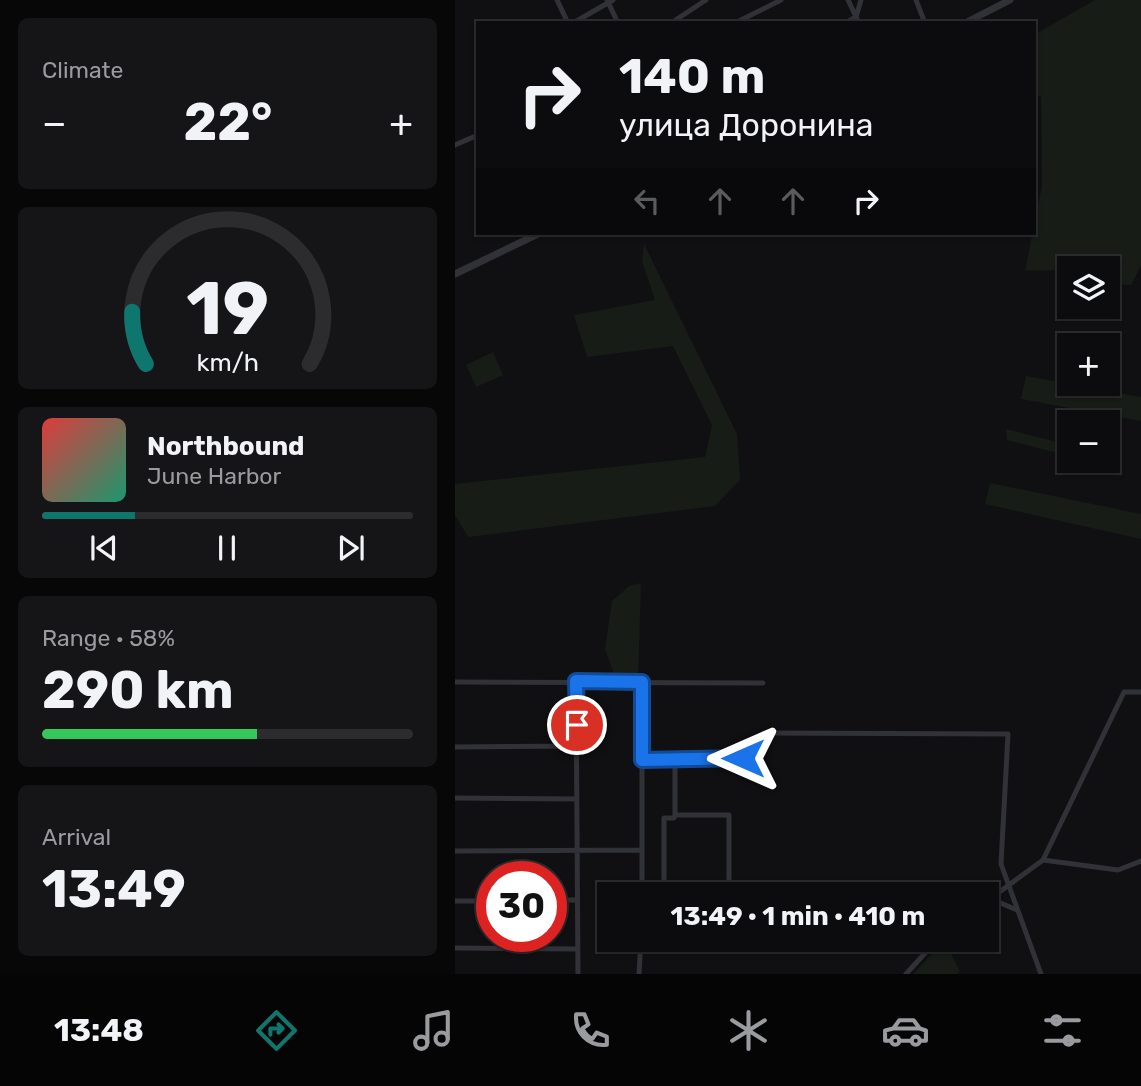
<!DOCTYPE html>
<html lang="en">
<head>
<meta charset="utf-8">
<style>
  body { margin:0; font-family:Rubik,sans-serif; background:#151517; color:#f1f3f6; height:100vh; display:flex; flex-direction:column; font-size:26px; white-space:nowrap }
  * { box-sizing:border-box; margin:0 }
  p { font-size:23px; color:#9a9b9e }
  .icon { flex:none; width:38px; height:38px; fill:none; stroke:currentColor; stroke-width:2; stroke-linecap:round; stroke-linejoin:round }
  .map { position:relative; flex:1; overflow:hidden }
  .drawer { display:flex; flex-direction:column; gap:18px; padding:18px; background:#070708; width:455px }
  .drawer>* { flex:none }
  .guide { position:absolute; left:21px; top:21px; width:560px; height:214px; border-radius:0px; box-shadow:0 2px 5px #0004,0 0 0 2px #2c2c2e; background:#0c0c0e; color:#f1f3f6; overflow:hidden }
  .tools { position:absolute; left:602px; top:256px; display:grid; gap:14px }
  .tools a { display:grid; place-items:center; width:63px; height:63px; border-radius:0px; background:#0c0c0e; box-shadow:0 2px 5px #0004,0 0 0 2px #2c2c2e; font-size:35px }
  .speed { position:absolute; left:21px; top:861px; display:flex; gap:14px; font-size:35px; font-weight:700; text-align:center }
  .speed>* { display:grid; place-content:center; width:91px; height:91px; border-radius:50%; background:#0c0c0e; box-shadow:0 2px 5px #0004,0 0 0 2px #2c2c2e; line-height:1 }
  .speed .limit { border:10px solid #d22; background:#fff; color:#111 }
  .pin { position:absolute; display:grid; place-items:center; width:60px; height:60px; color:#fff; margin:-30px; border:4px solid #fff; border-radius:50%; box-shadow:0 2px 7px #0007 }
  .me { position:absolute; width:77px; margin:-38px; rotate:270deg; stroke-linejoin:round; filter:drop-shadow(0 0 5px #0008) }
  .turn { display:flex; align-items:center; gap:24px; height:147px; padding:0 28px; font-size:32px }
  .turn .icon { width:91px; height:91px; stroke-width:2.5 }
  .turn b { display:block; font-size:49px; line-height:60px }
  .lanes { display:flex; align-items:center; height:66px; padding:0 28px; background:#0003; justify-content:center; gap:35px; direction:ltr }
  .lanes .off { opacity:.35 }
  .big { font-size:52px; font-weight:700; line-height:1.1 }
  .drawer .tile { flex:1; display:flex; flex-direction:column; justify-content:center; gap:10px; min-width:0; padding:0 24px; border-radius:10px; background:#151517 }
  .drawer .dial { align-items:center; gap:0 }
  .dial svg { height:182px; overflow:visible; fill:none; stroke:#2c2c2e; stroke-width:7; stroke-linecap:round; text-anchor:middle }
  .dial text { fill:#f1f3f6; stroke:none }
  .song { display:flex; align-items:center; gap:21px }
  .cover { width:84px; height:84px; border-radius:10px; background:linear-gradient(135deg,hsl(0 70% 55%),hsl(160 70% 35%)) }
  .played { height:7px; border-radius:4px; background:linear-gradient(90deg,#0f766e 25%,#2c2c2e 25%) }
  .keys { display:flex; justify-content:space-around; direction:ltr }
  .heat { display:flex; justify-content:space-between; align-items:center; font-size:38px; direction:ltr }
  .charge { height:10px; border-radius:5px; background:linear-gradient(90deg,#34c759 58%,#2c2c2e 0) }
  .trip { position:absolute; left:142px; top:882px; width:402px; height:70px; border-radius:0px; background:#0c0c0e; box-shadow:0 2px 5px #0004,0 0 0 2px #2c2c2e; font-weight:700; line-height:70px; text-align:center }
  .tab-bar { display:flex; height:112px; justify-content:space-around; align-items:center; background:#050506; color:#9a9b9e }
  .tab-bar .icon { width:49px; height:49px }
  .tab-bar .active { color:#0f766e }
  .tab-bar b { font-size:32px; color:#f1f3f6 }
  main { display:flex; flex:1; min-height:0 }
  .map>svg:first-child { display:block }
</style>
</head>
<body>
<main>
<section class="drawer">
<div class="tile"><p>Climate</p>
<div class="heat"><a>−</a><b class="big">22°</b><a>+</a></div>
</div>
<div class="tile dial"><svg viewBox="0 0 100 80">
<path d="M14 69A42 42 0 1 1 86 69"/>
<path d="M14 69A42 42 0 0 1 8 46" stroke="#0f766e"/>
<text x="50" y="56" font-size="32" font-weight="700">19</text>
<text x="50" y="72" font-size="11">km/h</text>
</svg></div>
<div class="tile">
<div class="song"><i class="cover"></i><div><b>Northbound</b><p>June Harbor</p></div></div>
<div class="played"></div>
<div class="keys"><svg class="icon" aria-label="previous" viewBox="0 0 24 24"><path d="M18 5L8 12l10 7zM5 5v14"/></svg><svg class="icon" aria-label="pause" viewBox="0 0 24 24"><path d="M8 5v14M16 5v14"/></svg><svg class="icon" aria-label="next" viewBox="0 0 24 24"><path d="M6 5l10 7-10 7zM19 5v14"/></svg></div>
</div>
<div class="tile"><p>Range · 58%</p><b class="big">290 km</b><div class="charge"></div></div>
<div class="tile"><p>Arrival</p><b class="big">13:49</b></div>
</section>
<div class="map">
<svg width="686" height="974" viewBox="0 0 686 974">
  <rect width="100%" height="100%" fill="#101012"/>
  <path fill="#171c17" d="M640 0H686V266L676 285 653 283V268H614V273L601 270 570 271 587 186 586 96H579V35Z
    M189 244 282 434 285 480 260 506 13 537 0 515V484L250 457 257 425 218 346 132 357 119 315 200 300 187 261Z
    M38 352 48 375 21 387 11 365Z
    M571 376 686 397V421L566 399Z
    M551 429 614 445V456L552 440Z
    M535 483 686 514V539L530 504Z
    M186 583 183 681 161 680 150 649 157 601 174 586Z
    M482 949 494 950 505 971 502 974H458Z"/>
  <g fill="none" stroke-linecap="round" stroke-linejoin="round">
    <path stroke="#313237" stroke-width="5" d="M102 0 113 23
      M152 0 163 23
      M393 0 404 23
      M461 0 470 23
      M118 23 158 0
      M216 23 251 0
      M280 23 326 0
      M390 23 401 17 406 0
      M0 145 23 135
      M0 682 308 683
      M121 682 123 974
      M309 733 553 734 546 864 586 974
      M0 747 122 746
      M187 759 288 758
      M220 759V815H274V894
      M0 798 122 799
      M0 851 187 850
      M588 860 663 870 686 861
      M187 894V682
      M209 894V818H219L220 815
      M536 899 562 910
      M96 900H122
      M0 901H37
      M532 901 588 860 669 692H686
      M0 948 123 949
      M184 974 186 940
      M451 974 482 940"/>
    <path stroke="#313237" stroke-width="7" d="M510 23 555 0
      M0 274 85 233"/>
  </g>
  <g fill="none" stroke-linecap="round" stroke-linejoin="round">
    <defs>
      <path id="route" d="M122 725 121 681 187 682V760L288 758"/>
    </defs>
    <use href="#route" stroke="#114b97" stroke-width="18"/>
    <use href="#route" stroke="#1a73e8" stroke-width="12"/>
  </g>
</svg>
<div class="tools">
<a><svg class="icon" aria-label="layers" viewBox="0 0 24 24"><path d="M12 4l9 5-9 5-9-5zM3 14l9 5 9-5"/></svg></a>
<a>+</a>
<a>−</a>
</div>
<div class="speed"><div class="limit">30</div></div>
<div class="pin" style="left:122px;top:725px;background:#d93025"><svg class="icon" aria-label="arrive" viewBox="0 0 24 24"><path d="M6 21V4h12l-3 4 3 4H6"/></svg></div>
<svg class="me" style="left:288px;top:758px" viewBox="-20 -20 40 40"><path d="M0-17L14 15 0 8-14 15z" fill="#1a73e8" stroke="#fff" stroke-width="4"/></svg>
<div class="trip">13:49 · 1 min · 410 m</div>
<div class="guide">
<div class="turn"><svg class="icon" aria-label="right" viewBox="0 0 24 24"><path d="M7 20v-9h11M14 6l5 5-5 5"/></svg><div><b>140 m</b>улица Доронина</div></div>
<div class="lanes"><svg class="icon off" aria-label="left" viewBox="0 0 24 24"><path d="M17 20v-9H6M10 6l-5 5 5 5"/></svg><svg class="icon off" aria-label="ahead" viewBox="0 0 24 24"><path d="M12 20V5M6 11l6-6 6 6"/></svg><svg class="icon off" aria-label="ahead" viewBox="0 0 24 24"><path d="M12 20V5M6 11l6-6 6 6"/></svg><svg class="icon" aria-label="right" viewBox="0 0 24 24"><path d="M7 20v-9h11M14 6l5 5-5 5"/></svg></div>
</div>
</div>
</main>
<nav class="tab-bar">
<b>13:48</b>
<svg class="icon active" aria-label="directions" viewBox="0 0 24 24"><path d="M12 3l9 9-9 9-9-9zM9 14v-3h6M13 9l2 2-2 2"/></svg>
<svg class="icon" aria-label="music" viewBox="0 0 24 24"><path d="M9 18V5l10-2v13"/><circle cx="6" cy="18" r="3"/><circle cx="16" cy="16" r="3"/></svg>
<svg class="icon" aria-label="phone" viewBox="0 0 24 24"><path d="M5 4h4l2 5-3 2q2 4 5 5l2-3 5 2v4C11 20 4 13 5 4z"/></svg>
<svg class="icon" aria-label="climate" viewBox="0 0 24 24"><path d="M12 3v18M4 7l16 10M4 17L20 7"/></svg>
<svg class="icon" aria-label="car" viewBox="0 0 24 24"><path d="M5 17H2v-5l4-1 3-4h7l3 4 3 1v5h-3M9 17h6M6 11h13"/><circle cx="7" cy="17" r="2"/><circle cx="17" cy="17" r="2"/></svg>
<svg class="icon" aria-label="filters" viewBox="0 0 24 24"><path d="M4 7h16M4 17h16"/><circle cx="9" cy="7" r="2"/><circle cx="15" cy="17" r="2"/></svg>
</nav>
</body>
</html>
